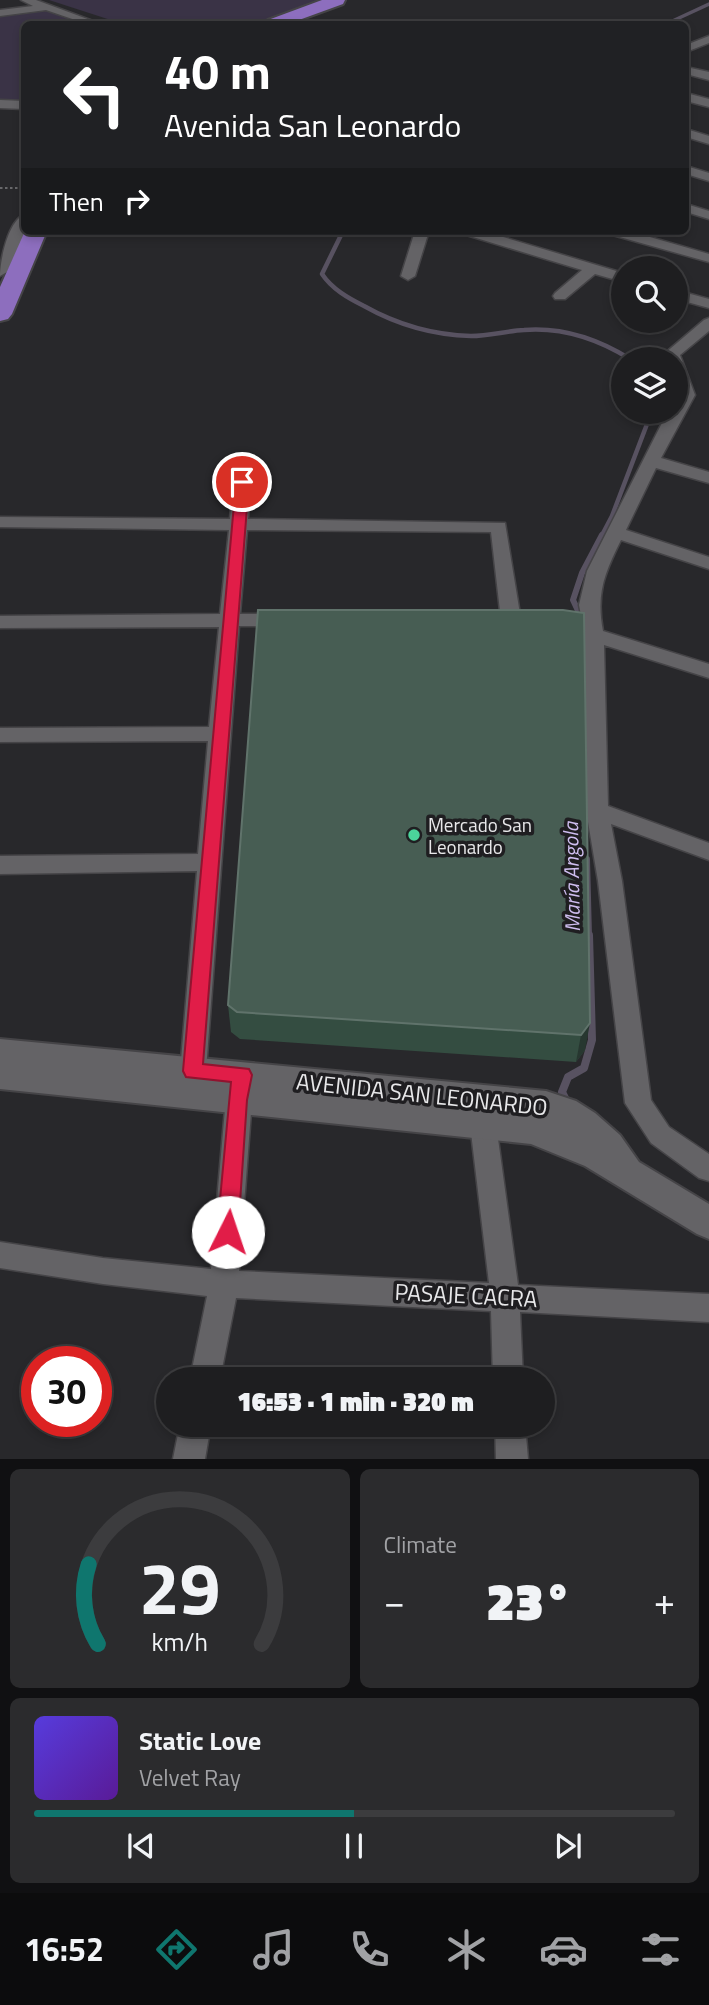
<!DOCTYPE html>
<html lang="en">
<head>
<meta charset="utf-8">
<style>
  body { margin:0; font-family:"Titillium Web",sans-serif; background:#2b2b2d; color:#f1f3f6; height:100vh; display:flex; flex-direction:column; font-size:26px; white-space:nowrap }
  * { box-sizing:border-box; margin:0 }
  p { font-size:23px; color:#a1a2a5 }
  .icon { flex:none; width:38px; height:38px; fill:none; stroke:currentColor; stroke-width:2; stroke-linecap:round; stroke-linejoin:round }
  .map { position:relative; height:1459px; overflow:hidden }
  .panel { display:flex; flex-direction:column; gap:10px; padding:10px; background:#101012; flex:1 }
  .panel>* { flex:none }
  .guide { position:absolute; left:21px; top:21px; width:668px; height:214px; border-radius:10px; box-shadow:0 4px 10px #0003,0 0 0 2px #3c3c3e; background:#202124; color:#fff; overflow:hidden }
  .controls { position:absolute; left:611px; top:256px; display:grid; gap:14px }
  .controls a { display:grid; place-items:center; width:77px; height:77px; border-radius:50%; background:#1e1e20; box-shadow:0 4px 10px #0003,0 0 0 2px #3c3c3e; font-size:35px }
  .speed { position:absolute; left:21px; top:1346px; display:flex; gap:14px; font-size:35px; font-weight:700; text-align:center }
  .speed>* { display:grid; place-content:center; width:91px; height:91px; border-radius:50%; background:#1e1e20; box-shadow:0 4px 10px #0003,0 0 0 2px #3c3c3e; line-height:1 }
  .speed .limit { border:10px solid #d22; background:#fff; color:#111 }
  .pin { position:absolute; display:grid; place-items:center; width:60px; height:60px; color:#fff; margin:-30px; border:4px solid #fff; border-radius:50%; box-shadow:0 2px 7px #0007 }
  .me { position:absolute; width:77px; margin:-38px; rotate:4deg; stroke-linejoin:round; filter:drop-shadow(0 0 5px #0008) }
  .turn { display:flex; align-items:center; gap:24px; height:147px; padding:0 28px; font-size:32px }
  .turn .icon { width:91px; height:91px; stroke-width:2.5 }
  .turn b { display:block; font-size:49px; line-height:60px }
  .then { display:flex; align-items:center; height:66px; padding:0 28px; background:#0003; gap:14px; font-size:26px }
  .big { font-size:52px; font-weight:800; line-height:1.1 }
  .panel .widget { flex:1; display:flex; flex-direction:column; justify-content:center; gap:10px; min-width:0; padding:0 24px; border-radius:10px; background:#2b2b2d }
  .panel .dial { align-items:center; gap:0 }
  .dial svg { height:182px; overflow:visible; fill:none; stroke:#3c3c3e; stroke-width:7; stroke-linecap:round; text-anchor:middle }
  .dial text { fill:#f1f3f6; stroke:none }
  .song { display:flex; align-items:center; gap:21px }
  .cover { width:84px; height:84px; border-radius:10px; background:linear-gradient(135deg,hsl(250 70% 55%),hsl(270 70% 35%)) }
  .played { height:7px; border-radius:4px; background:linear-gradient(90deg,#0f766e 50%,#3c3c3e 50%) }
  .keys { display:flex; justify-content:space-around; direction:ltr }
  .heat { display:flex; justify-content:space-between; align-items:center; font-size:38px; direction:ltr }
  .panel .tiles { flex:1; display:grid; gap:10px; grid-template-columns:1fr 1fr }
  .widget:last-child { grid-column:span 2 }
  .trip { position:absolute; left:156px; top:1367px; width:399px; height:70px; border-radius:35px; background:#1e1e20; box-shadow:0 4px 10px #0003,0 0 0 2px #3c3c3e; font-weight:800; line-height:70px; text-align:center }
  .tabs { display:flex; height:112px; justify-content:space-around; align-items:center; background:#0c0c0d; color:#a1a2a5 }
  .tabs .icon { width:49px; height:49px }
  .tabs .current { color:#0f766e }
  .tabs b { font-size:32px; color:#f1f3f6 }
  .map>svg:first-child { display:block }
</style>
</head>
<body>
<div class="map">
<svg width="709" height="1459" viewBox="0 0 709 1459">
  <rect width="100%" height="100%" fill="#28282b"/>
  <path fill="#3a3346" d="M49 0H321L257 24H123Z
    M46 11 83 24H24V101H0V17Z"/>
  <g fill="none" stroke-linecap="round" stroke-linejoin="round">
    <path stroke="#585261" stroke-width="3.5" d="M666 24 709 4"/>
    <path stroke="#585261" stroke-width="4.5" d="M343 231 322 274C332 289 348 298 364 306 396 324 434 335 471 336 489 336 506 331 524 330 562 327 598 339 630 359
      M601 537 612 516 652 411"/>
    <path stroke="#585261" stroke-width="6" d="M581 617 573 600 582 573 602 535
      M587 859 589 936"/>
    <path stroke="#585261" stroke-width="8" d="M568 1104 562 1092 568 1077 584 1068 592 1040 589 935"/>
    <defs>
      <path id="minor" d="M21 0H36L101 24H87L46 10 0 16V10L33 6Z
        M709 36V43L686 52V45Z
        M686 67 709 72V80L686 74Z
        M686 93 709 99V107L686 101Z
        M0 100 24 101V109L0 108Z
        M686 129 709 136V144L686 137Z
        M686 166 709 173V181L686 174Z
        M686 204 709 211V219L686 212Z
        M24 215 26 231 7 272 0 276C0 261 8 221 24 215Z
        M415 231H429L415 276 408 280 401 276Z
        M461 231H483L623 273V282L595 274 565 299H555L553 296 555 293 582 270 463 234Z
        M607 231H629L709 254V262L609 234Z
        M676 290 709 299V308L676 299Z
        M709 318V331L680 355 695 395 661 458 709 472V483L656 468 626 530 709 557V569L621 540C604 574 596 594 603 631L709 664V678L604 645 608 806 709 843V860L611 824 622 881 651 1100 669 1127 709 1154V1181L699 1178 651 1143 625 1103 598 881 586 810 584 638 575 635 572 631 575 627 583 625 579 605 587 571 665 417 668 411H676V400L679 395 676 385V359H666L664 354 704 320Z
        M242 477 251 482 248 519 505 523 521 620 518 624H504L501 620 491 532 247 530 240 614H285L292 616 295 620 292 624 285 626H239L205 1084 201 1092 192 1095 183 1092 179 1084 197 871 0 874V856L198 854 208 741 0 742V728L209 727 219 627 0 628V616L220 614 229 530 0 527V517L230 519 233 482Z
        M240 1075 249 1078 253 1086 239 1271 489 1283 470 1124 476 1105 485 1102 494 1105 498 1113 496 1124 518 1285 709 1294V1322L520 1312 523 1379H493L491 1311 236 1298 220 1379H190L207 1296 103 1284 0 1268V1242L103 1258 211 1269 227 1086 231 1078Z
        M180 1424H211L205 1459H173Z
        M495 1424H525L528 1459H496Z"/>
      <path id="tertiary" d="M0 1039 546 1091 576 1101 595 1113 620 1135 639 1162 709 1204V1239L697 1234 585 1166 531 1144 0 1089Z"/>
      <path id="trunk" d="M322 0H345L343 4 288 24H265L268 20Z
        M25 231H47L12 314 8 319 0 321V287Z"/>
    </defs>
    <use href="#minor" stroke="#454447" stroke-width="3"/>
    <use href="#tertiary" stroke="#454447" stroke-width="4"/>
    <use href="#trunk" stroke="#454447" stroke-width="4"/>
    <path stroke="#68686b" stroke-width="2" stroke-dasharray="2.5 2.5" stroke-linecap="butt" d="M0 188H24"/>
    <use href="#minor" fill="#646366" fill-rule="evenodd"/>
    <use href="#tertiary" fill="#646366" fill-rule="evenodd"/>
    <use href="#trunk" fill="#8d6ebe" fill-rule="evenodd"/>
  </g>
  <path fill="#344d41" d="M563 610 585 1050 576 1062 240 1039 231 1032 228 1005Z"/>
  <path fill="#273730" d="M590 1023 585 1050 576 1062 581 1035Z"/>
  <path fill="#475d53" stroke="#60736b" stroke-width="2" d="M258 610H563L584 613 590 1023 581 1035 237 1012 228 1005Z"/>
  <path fill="#e11d48" stroke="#92132f" stroke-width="2" d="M242 478 249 482 203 1064 249 1069 252 1075 247 1100 238 1232 235 1239 228 1241 220 1239 217 1232 231 1082 186 1077 183 1071 236 482Z"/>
  <circle fill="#4bd49b" stroke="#1f1e21" stroke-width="2.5" cx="414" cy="835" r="7"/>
  <g text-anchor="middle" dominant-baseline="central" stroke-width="7" stroke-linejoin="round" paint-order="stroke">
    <g font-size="19" fill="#e8e8ea" stroke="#1f1e21" text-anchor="start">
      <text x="428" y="824">Mercado San<tspan x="428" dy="22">Leonardo</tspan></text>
    </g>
    <g font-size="21" font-style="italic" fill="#cfbef0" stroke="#1f1e21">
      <text transform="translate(571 877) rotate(-91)">María Angola</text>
    </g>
    <g font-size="23" fill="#e8e8ea" stroke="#1f1e21">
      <text transform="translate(422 1094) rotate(6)">AVENIDA SAN LEONARDO</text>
      <text transform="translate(466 1295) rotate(3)">PASAJE CACRA</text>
    </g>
  </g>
</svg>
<div class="controls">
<a><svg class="icon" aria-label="search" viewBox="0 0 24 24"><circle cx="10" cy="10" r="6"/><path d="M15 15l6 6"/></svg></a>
<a><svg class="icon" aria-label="layers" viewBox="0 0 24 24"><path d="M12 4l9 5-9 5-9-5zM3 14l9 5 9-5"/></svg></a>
</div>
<div class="speed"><div class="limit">30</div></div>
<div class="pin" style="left:242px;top:482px;background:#d93025"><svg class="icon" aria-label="arrive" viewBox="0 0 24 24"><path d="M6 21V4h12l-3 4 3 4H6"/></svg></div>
<svg class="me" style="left:228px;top:1232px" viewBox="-20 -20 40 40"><circle r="19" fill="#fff"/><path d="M0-13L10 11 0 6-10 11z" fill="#e11d48"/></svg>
<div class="trip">16:53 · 1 min · 320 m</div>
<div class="guide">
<div class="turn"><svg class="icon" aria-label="left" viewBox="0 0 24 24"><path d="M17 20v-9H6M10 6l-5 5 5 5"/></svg><div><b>40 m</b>Avenida San Leonardo</div></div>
<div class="then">Then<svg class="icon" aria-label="right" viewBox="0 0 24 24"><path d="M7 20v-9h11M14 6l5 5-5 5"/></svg></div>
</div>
</div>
<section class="panel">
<div class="tiles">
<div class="widget dial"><svg viewBox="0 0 100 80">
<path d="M14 69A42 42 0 1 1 86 69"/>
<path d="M14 69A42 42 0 0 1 10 34" stroke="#0f766e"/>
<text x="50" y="56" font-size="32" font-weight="700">29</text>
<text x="50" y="72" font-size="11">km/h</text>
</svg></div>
<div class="widget"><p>Climate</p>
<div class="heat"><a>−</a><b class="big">23°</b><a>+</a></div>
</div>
<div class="widget">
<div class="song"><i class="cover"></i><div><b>Static Love</b><p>Velvet Ray</p></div></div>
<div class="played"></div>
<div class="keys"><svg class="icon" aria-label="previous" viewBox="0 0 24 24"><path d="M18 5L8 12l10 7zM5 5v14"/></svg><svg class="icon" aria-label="pause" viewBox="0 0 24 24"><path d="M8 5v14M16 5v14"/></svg><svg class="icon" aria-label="next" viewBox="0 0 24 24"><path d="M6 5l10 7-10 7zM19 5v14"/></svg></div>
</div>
</div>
</section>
<nav class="tabs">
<b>16:52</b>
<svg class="icon current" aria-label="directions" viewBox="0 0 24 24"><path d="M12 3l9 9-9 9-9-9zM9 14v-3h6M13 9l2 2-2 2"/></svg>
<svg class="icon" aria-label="music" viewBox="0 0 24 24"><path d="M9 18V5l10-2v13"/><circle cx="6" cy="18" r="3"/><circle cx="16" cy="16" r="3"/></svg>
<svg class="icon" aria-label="phone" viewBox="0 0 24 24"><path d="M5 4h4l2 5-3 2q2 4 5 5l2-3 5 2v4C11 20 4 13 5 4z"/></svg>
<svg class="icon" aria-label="climate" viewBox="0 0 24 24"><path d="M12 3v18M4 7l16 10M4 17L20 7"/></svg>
<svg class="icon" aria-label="car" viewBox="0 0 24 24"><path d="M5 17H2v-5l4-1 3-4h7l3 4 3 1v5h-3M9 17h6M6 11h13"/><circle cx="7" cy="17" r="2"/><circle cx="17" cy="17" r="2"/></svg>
<svg class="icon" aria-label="filters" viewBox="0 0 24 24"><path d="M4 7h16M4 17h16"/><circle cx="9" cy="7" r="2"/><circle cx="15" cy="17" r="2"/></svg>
</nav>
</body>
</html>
